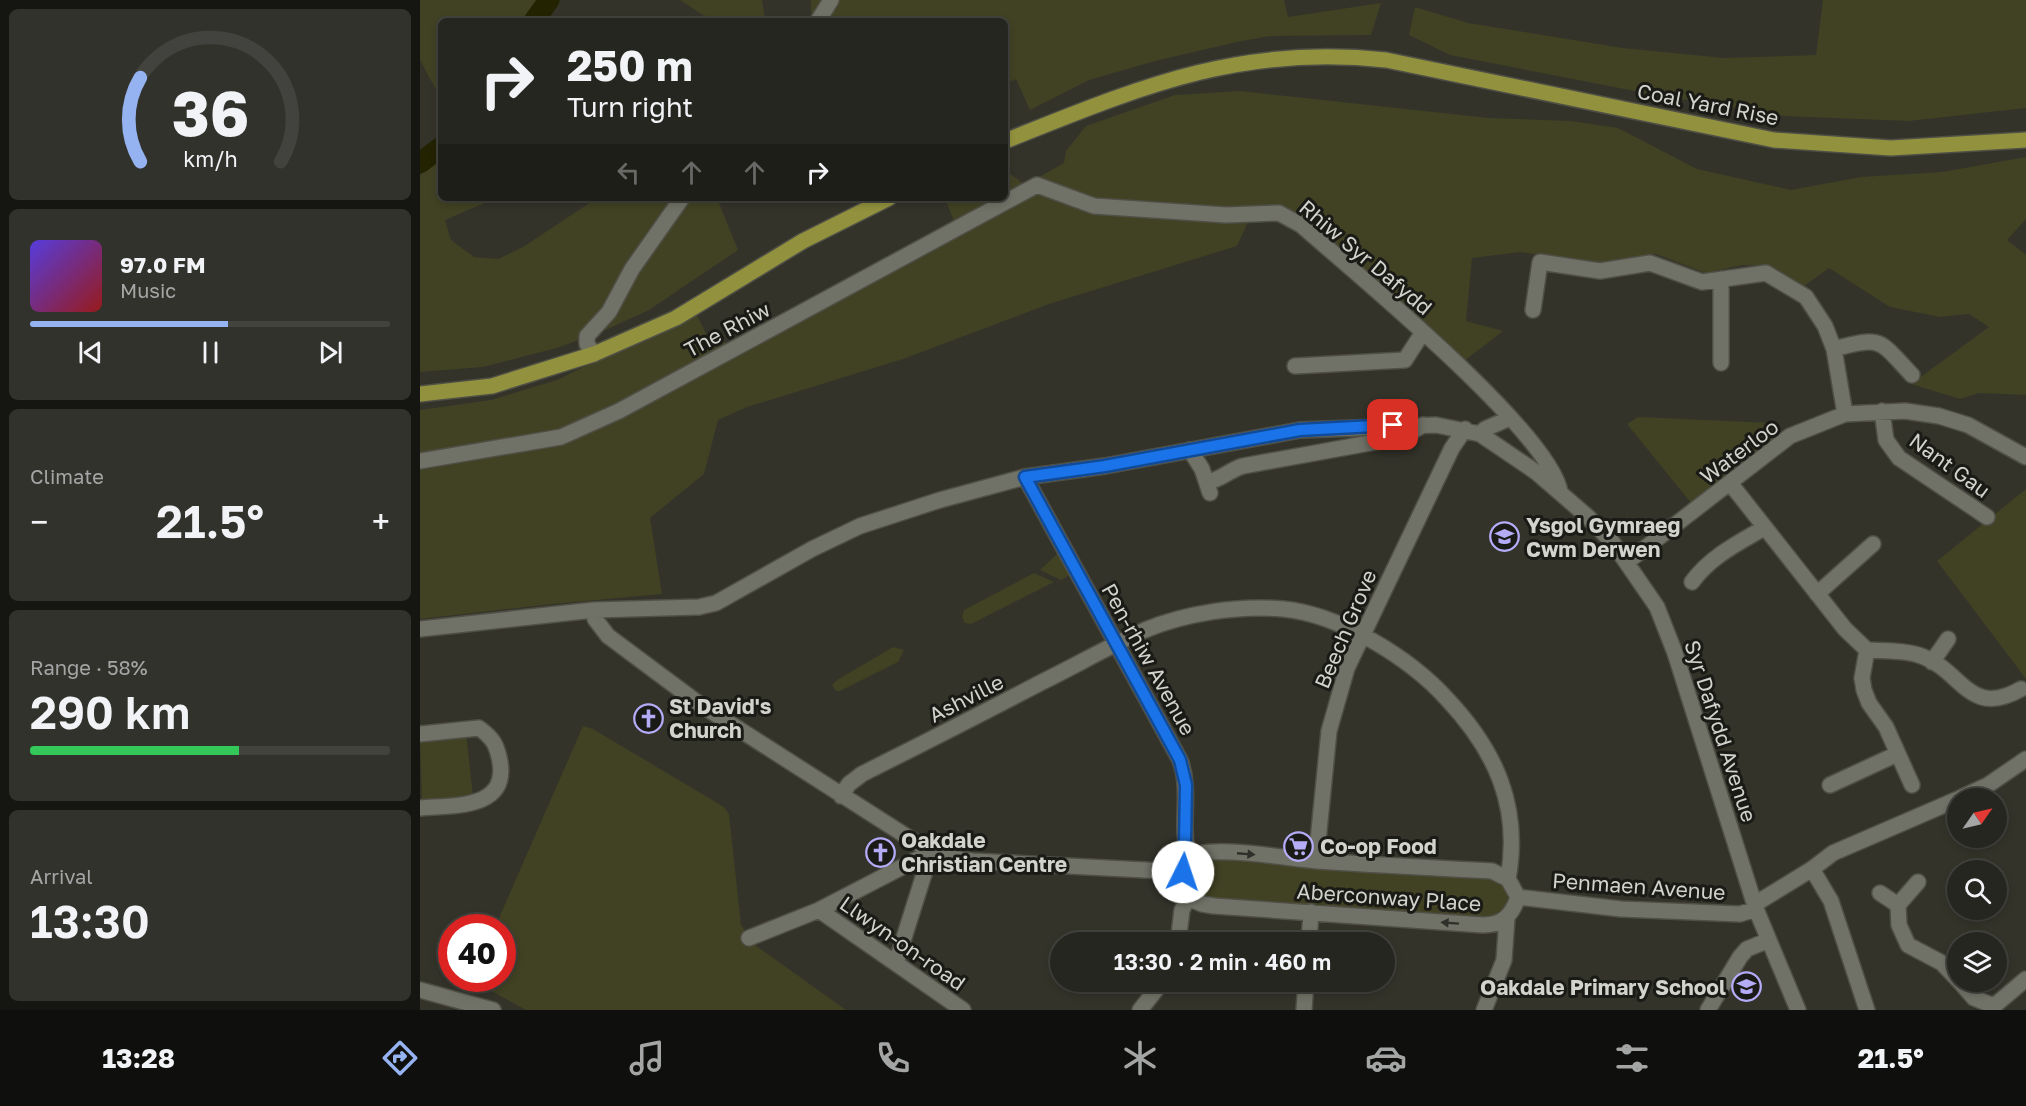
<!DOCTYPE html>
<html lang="en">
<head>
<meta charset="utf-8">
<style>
  body { margin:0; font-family:"Golos Text",sans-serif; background:#32322d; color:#f1f3f6; height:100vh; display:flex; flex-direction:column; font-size:22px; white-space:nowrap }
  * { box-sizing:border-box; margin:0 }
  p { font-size:20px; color:#a4a5a5 }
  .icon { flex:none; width:33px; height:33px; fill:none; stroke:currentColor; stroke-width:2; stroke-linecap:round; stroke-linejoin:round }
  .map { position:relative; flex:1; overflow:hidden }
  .drawer { display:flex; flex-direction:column; gap:9px; padding:9px; background:#151512; width:420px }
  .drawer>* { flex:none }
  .banner { position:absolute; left:18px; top:18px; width:570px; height:183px; border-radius:9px; box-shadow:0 3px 9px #0003,0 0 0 2px #42433e; background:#262620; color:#f1f3f6; overflow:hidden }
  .needle { width:39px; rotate:56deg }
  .controls { position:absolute; left:1527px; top:788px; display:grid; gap:12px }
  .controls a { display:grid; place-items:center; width:60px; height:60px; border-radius:50%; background:#262620; box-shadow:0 3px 9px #0003,0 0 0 2px #42433e; font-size:30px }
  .speed { position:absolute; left:18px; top:914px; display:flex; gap:12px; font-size:30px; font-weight:700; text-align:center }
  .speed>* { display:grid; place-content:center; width:78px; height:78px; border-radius:50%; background:#262620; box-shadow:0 3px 9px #0003,0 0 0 2px #42433e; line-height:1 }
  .speed .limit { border:9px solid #d22; background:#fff; color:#111 }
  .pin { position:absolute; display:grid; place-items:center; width:51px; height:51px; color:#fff; margin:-26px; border-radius:12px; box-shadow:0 3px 9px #0006 }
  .me { position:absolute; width:66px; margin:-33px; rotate:4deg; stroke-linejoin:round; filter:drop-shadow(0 0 4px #0008) }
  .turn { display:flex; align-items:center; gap:21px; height:126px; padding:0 30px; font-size:27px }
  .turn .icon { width:78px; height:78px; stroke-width:2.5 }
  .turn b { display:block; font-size:42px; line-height:51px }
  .lanes { display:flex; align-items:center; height:57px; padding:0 30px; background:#0003; justify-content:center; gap:30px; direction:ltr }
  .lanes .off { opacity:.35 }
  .big { font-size:45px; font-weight:600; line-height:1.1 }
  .drawer .tile { flex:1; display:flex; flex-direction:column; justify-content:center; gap:9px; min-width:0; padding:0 21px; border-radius:9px; background:#32322d }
  .drawer .dial { align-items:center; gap:0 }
  .dial svg { height:156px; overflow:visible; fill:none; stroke:#42433e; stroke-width:7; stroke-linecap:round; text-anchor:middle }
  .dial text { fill:#f1f3f6; stroke:none }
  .song { display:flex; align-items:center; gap:18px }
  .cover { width:72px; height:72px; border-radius:9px; background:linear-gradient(135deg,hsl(250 70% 55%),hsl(0 70% 35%)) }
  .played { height:6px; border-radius:3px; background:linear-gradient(90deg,#95b2f1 55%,#42433e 55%) }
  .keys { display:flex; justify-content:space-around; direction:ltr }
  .heat { display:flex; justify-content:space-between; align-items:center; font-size:33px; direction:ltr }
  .charge { height:9px; border-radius:4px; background:linear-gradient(90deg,#34c759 58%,#42433e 0) }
  .trip { position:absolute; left:630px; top:932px; width:345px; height:60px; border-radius:30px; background:#262620; box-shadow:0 3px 9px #0003,0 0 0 2px #42433e; font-weight:600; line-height:60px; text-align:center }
  .menu { display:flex; height:96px; justify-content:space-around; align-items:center; background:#0f0f0d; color:#a4a5a5 }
  .menu .icon { width:42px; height:42px }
  .menu .current { color:#95b2f1 }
  .menu b { font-size:27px; color:#f1f3f6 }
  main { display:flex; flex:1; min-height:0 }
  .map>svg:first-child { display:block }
</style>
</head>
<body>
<main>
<section class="drawer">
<div class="tile dial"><svg viewBox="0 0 100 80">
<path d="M14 69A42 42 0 1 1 86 69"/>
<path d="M14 69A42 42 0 0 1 14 26" stroke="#95b2f1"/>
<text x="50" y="56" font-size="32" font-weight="700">36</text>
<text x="50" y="72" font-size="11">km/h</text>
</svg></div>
<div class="tile">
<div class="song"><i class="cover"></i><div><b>97.0 FM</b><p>Music</p></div></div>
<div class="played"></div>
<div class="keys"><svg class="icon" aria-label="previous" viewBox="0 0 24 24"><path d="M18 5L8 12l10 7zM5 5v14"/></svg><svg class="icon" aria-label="pause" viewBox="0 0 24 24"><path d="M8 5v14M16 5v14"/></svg><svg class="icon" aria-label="next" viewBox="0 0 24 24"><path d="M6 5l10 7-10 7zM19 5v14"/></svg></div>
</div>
<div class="tile"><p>Climate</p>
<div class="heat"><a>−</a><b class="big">21.5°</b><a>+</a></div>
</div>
<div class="tile"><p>Range · 58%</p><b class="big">290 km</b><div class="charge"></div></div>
<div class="tile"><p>Arrival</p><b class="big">13:30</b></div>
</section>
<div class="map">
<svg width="1606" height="1010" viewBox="0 0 1606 1010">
  <rect width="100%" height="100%" fill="#33332a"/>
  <path fill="#414124" d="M0 0H119L102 21H21V84L15 88 0 60Z
    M260 0H342L345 20 292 21Z
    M391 0H864L868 17 961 3 951 35 850 36 817 42 735 61 669 80 610 110 596 79 585 84V21H399L391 16Z
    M1403 0H1606V108L1489 121 1364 116 1235 95 1030 55 989 35 995 7 1048 23 1203 48 1304 58 1396 55Z
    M820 91 1069 118 1151 121 1198 128 1277 169 1371 190 1441 177 1522 172 1606 157V219L1587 240 1606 255V395L1559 393 1540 399 1491 384 1569 327 1549 314 1520 317 1470 307 1409 268 1384 286 1351 266 1322 265 1286 273 1236 254 1178 263 1101 252 1052 258 1046 321 1083 331 1043 362 888 223 862 206 834 209 817 246 629 304 483 359 327 407 298 420 284 474 230 518 242 594 122 605 0 619V410L71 400 137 380 275 311 291 344 316 341 535 224 525 198H585V170L605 185 644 163 646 151 666 126 755 95Z
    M21 159V198H76L25 220 31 240 54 257 78 259 103 247 177 198H297L318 250 229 310 181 332 137 348 63 367 0 372V175Z
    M1218 417 1353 423 1361 433 1271 503 1207 424Z
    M1606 489V679L1517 561Z
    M638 553 650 575 641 580 620 570Z
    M614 573 634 582 551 624 545 623 542 617 544 610Z
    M473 647 484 650 478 662 420 691H416L412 685 417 680Z
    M163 726 173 729 304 807 309 814 321 925 335 945 426 1010H106L59 984 55 978H82V927H75Z
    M46 733 53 796 2 803 0 738Z
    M794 857 1072 878 1083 883 1090 901 1080 915 1068 919 784 899 771 889 768 870 772 863Z"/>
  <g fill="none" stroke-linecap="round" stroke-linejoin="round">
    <path stroke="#232302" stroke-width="21" d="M114 21 129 0
      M0 163 21 147"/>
    <defs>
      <path id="minor" d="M398 21 411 0
        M1113 310 1120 262 1180 271 1230 263 1282 282 1346 273 1386 297 1405 326 1414 349 1425 414
        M1414 349C1463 336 1458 339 1492 375
        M174 354 167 344V336L189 312 212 269 262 198
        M1301 363V279
        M875 366 985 360 1003 332
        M1462 411 1466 440 1479 458 1567 517
        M1060 434 1065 429 1090 418
        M770 450 782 469 790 493
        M0 461 141 437 199 411 617 185 674 206 806 215 859 213 881 225C933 271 1131 433 1140 492
        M605 477 760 760C772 792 759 825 769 857 761 868 760 886 768 898L782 904 794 906 1063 925C1082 925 1092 916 1098 897L1088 879 1072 871C1014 868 955 865 897 861 869 859 790 844 769 857
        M787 482C801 480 809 470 823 466L983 437 1003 425
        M1310 483 1425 629 1447 650 1442 678 1444 690 1449 703 1466 727 1492 785
        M1207 562 1370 436 1425 414 1485 411 1519 416 1548 425 1606 457
        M1272 582C1290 557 1318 543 1344 528
        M1397 594 1453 544
        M174 610 175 619 188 636 278 703 511 852 530 858 553 861 763 872
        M0 629 174 610 279 607 296 603 392 549 440 526 520 500 605 477 685 466 880 430 1016 425 1060 434 1116 472 1168 517 1193 543 1237 607 1255 653 1336 909 1378 1010
        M1447 650C1465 651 1487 650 1504 657 1543 673 1550 718 1601 689
        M1512 662 1528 639
        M0 734 59 728C73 738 77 745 80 762 88 810 32 805 0 808
        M1410 785 1477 754
        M421 796 429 784 442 774C502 744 561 714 620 683 655 666 689 646 725 630 766 613 819 605 863 609 919 614 990 658 1027 699 1076 751 1101 807 1088 879
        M1540 798 1568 785 1606 759
        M896 861 909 731 927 668 1032 448 1045 429
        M1392 869 1411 901 1447 1010
        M1498 882 1478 905 1479 925 1488 945 1522 963 1538 980
        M1460 893 1478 905
        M1098 897 1201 909 1320 914 1336 909
        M1335 904 1392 869 1413 853 1538 799
        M399 910 543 1010
        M329 938 399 910 511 852 476 963
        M758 942 762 910 768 898
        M889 942 891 912
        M1539 981 1554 998 1574 1006
        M0 990 73 1010
        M1574 1006 1606 979
        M720 1010 743 981
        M884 1010 886 981
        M1064 1010 1084 960 1087 918
        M1288 1010 1320 957 1327 949 1349 940"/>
      <path id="major" d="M585 141C718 88 819 44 966 60L1354 140 1471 148 1606 140
        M0 394 72 386 174 354 256 318 383 241 469 198"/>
    </defs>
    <use href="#minor" stroke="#4f4f46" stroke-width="18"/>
    <use href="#major" stroke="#4f4f46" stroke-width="18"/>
    <use href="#minor" stroke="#717267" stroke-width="15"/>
    <use href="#major" stroke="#91913e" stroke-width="15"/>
  </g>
  <defs><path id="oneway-solid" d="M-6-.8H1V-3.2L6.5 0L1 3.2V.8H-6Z" transform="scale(1.5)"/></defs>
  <g fill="#30302a">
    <use href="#oneway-solid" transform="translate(826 854) rotate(5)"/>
    <use href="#oneway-solid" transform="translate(1030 923) rotate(-176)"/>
  </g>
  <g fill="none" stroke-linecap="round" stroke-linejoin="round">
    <defs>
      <path id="route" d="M763 872 768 857 765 844 766 785 760 760 605 477 685 466 880 430 973 425"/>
    </defs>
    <use href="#route" stroke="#114b97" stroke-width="15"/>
    <use href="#route" stroke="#1a73e8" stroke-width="10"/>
  </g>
  <defs>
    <symbol id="school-ring" viewBox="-11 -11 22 22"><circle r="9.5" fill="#1a1a16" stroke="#b5acf8" stroke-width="1.5"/><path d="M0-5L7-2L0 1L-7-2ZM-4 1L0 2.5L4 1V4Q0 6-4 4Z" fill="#b5acf8"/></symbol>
    <symbol id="church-ring" viewBox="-11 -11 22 22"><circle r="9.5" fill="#1a1a16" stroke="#b5acf8" stroke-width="1.5"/><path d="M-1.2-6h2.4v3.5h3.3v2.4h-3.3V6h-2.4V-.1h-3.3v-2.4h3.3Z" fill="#b5acf8"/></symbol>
    <symbol id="supermarket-ring" viewBox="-11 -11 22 22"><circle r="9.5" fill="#1a1a16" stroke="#b5acf8" stroke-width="1.5"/><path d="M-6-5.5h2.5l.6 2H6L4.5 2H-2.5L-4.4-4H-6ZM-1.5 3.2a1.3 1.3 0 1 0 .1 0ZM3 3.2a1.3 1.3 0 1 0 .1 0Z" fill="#b5acf8"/></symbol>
  </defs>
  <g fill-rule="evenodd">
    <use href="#school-ring" x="1068" y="520" width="33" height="33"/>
    <use href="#church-ring" x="212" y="702" width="33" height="33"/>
    <use href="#supermarket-ring" x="862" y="830" width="33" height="33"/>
    <use href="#church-ring" x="444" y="836" width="33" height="33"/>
    <use href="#school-ring" x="1310" y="970" width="33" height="33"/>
  </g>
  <g text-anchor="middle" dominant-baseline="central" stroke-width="6" stroke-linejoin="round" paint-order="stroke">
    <g font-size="21" fill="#d3d3cd" stroke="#1a1a16">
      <text transform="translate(1288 104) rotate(11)">Coal Yard Rise</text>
      <text transform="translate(946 257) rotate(40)">Rhiw Syr Dafydd</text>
      <text transform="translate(307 329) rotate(-28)">The Rhiw</text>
      <text transform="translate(1319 451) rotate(-37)">Waterloo</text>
      <text transform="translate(1530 465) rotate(36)">Nant Gau</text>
      <text transform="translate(925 629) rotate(-67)">Beech Grove</text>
      <text transform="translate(729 659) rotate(61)">Pen-rhiw Avenue</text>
      <text transform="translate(546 698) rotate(-27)">Ashville</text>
      <text transform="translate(1301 731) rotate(72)">Syr Dafydd Avenue</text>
      <text transform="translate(1219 886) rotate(4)">Penmaen Avenue</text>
      <text transform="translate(969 897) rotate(4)">Aberconway Place</text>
      <text transform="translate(483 943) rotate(35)">Llwyn-on-road</text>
    </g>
    <g font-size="21" font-weight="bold" fill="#d3d3cd" stroke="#1a1a16" text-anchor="start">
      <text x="1106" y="525">Ysgol Gymraeg<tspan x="1106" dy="24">Cwm Derwen</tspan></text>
      <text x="249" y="706">St David's<tspan x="249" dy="24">Church</tspan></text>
      <text x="481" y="840">Oakdale<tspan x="481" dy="24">Christian Centre</tspan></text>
      <text x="900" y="846">Co-op Food</text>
      <text x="1306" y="987" text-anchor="end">Oakdale Primary School</text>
    </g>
  </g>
</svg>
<div class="controls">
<a><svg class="needle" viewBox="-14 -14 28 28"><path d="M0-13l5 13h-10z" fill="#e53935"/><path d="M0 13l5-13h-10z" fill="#a4a5a5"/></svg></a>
<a><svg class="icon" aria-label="search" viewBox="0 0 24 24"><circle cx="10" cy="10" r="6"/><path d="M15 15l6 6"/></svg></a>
<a><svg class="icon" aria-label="layers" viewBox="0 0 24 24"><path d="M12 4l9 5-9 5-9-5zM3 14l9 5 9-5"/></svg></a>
</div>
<div class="speed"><div class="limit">40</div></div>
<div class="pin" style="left:973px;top:425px;background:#d93025"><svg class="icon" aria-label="arrive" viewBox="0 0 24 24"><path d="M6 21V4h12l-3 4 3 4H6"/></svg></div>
<svg class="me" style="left:763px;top:872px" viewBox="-20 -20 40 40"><circle r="19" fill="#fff"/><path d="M0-13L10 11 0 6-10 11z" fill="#1a73e8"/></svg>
<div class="trip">13:30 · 2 min · 460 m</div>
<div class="banner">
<div class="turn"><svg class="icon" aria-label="right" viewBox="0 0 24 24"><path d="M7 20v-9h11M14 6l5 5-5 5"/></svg><div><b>250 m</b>Turn right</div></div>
<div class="lanes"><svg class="icon off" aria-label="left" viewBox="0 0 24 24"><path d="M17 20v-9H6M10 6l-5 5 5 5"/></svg><svg class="icon off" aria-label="ahead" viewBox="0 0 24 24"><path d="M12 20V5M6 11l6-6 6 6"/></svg><svg class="icon off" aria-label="ahead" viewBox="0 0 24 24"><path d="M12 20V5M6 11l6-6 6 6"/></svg><svg class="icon" aria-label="right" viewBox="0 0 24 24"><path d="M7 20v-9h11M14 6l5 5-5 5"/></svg></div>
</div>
</div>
</main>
<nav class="menu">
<b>13:28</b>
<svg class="icon current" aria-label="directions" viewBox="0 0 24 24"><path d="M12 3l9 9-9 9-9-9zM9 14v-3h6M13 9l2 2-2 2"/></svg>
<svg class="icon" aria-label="music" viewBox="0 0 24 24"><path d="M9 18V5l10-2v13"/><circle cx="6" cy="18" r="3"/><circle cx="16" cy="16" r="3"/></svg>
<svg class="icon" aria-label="phone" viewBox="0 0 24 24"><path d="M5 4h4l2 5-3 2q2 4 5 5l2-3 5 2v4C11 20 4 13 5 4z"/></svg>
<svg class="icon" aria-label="climate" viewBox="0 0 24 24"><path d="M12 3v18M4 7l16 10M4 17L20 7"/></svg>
<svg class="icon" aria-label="car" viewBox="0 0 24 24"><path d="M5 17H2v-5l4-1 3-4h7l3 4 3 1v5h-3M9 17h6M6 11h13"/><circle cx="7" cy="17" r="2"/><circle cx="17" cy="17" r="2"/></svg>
<svg class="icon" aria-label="filters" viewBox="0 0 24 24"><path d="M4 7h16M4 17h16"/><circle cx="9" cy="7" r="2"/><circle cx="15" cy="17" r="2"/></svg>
<b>21.5°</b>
</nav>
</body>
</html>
